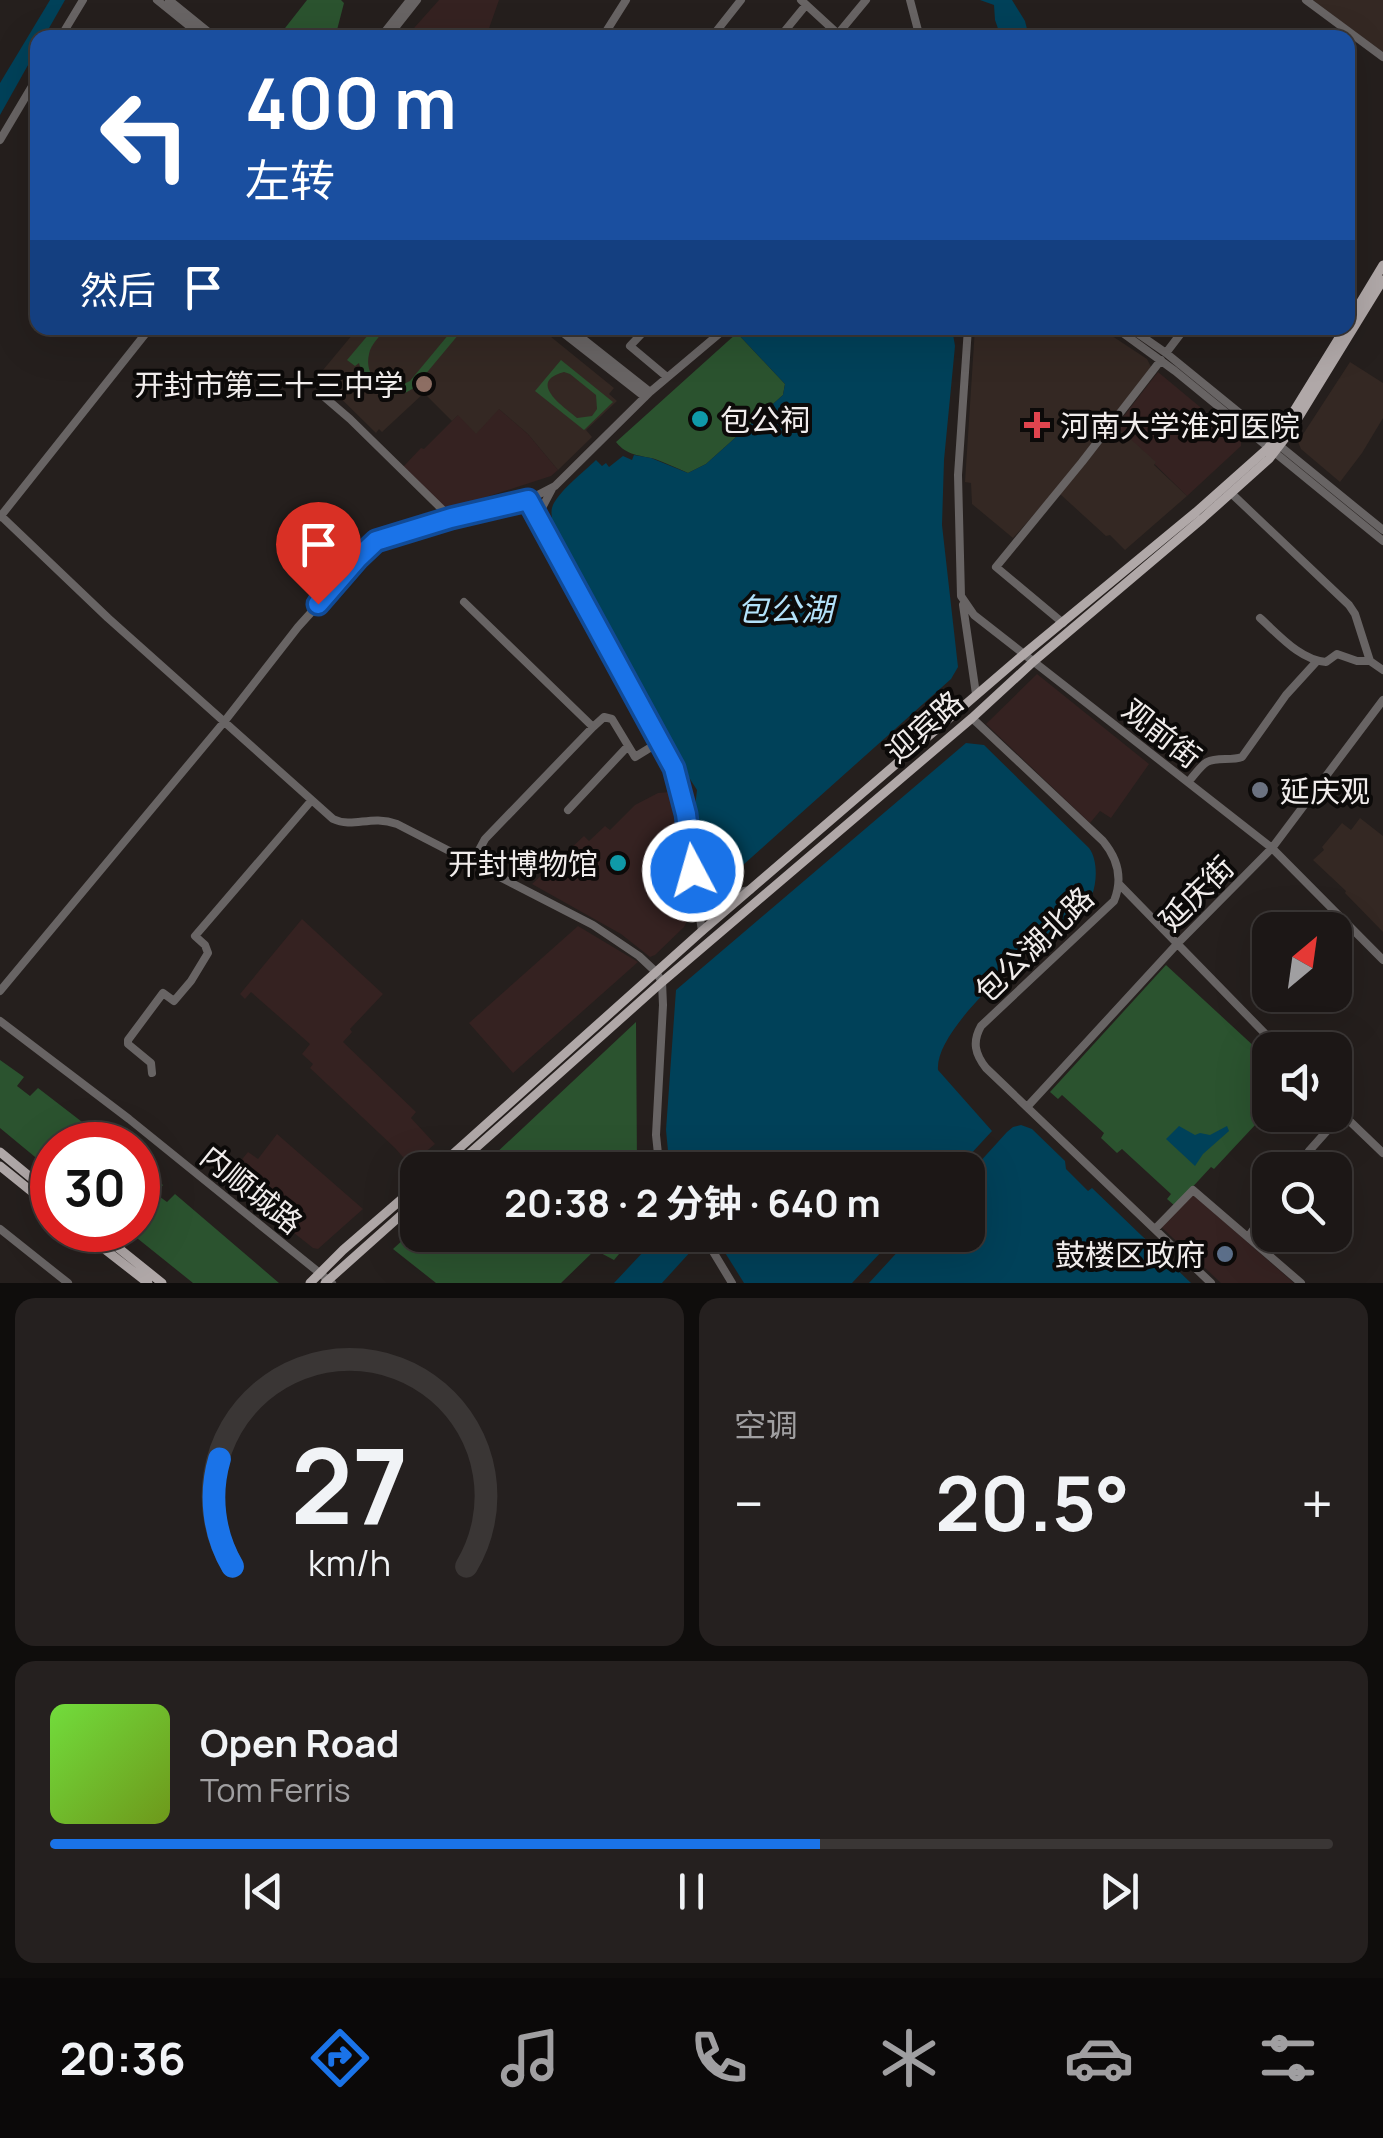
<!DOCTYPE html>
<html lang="zh">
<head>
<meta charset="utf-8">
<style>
  body { margin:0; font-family:Manrope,"Noto Sans SC",sans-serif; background:#25201f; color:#f1f3f6; height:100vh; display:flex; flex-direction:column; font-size:38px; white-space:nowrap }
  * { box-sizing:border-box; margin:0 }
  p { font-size:32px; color:#a09fa1 }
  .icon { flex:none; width:55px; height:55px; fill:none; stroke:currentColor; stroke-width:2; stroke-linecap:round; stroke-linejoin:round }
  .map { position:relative; height:1283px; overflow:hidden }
  .sheet { display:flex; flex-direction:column; gap:15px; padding:15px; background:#0f0d0c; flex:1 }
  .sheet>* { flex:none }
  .banner { position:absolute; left:30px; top:30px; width:1325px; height:305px; border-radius:20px; box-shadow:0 10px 40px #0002,0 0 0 2px #3a3635; background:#1a4fa0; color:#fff; overflow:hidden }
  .needle { width:65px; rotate:29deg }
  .fabs { position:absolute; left:1252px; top:912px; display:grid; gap:20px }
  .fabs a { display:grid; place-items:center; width:100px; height:100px; border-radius:20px; background:#1c1716; box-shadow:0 10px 40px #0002,0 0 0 2px #3a3635; font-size:50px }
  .speed { position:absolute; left:30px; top:1122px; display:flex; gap:20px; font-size:50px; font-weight:700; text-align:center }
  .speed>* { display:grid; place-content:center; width:130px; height:130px; border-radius:50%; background:#1c1716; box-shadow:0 10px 40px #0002,0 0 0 2px #3a3635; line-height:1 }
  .speed .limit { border:15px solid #d22; background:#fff; color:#111 }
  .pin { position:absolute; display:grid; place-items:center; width:85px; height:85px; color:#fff; margin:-102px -42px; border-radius:50% 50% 50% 0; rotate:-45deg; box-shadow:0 0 10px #0007 }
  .pin .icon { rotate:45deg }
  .me { position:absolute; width:110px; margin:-55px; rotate:354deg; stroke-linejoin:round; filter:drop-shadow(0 0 8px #0008) }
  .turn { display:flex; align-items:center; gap:35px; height:210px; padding:0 50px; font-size:45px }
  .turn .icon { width:130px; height:130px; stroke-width:2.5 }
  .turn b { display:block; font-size:70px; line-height:85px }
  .then { display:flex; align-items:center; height:95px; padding:0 50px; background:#0003; gap:20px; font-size:38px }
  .big { font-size:75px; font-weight:700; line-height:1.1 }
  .sheet .tile { flex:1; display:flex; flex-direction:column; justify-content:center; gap:15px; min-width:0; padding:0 35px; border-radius:20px; background:#25201f }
  .sheet .dial { align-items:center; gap:0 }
  .dial svg { height:260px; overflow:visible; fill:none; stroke:#3a3635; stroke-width:7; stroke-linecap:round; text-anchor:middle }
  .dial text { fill:#f1f3f6; stroke:none }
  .song { display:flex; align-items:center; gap:30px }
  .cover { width:120px; height:120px; border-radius:15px; background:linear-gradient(135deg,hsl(100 70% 55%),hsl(80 70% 35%)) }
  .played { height:10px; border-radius:5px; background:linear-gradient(90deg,#1a73e8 60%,#3a3635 60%) }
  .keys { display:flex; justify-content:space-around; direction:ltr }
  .heat { display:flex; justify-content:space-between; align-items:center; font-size:55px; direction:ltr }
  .sheet .tiles { flex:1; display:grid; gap:15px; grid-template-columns:1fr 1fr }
  .tile:last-child { grid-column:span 2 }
  .trip { position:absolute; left:400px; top:1152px; width:585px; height:100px; border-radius:20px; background:#1c1716; box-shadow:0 10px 40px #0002,0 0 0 2px #3a3635; font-weight:700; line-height:100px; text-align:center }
  .tabs { display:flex; height:160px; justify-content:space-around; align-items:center; background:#0b0909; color:#a09fa1 }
  .tabs .icon { width:70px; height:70px }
  .tabs .current { color:#1a73e8 }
  .tabs b { font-size:45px; color:#f1f3f6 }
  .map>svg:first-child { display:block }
</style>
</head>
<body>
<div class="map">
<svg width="1383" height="1283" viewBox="0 0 1383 1283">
  <rect width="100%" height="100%" fill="#251f1d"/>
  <path fill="#352221" d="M439 0H499L486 37H406Z
    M1158 372 1241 441V446L1187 496 1116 426Z
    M499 409 528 434 558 470 551 476 446 510 403 467 421 448 424 449 458 415Z
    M1037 674 1149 764 1111 818 1100 811 1090 823 986 724Z
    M670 792 689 917 684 927 655 955 650 957 621 934 532 884 584 836 589 841 605 826 610 830 635 805 658 793Z
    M302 919 383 994 350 1029 352 1032 343 1042 416 1112 411 1118 435 1144 410 1165 395 1148 310 1068 313 1064 302 1054 310 1044 251 992 245 999 240 994Z
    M578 926 638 962 513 1073 469 1023Z
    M277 1134 363 1209 318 1249 313 1248 226 1179 248 1152 258 1159Z
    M1189 1191 1294 1283H1221L1158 1224Z"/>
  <path fill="#342823" d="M1313 0H1383V52L1344 24Z
    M358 328H540L614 388 609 394 617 401 586 430 592 437 558 470 528 434 499 409 476 434 458 415 452 421 424 393 382 432 379 429 376 433 318 376Z
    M975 328H1100L1147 359 1151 367 1055 491 1013 538 972 504 971 483 965 482Z
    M1350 362 1383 383V418L1362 453 1340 482 1301 449 1298 442Z
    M1116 426 1156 462 1154 465 1187 496 1125 550 1110 535 1106 536 1060 494Z
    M1360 818 1383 836V932L1345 893 1346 891 1313 860 1324 850 1322 847 1342 823 1351 830Z"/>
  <path fill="#2b532f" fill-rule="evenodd" d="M307 0H341L344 3 337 30 331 37H278Z
    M374 328H387C380 336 371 344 369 354 363 381 389 393 410 381L454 328H464L414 388 405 393 389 395 374 390 363 378 359 363 355 366 347 360Z
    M737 333 785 384 783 395 706 464 688 473C677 468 666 463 655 459 640 455 627 456 616 442Z
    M561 360 613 402 584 430 535 391ZM564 372 570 374 596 395 597 409 592 416 577 418C564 407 526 382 564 372Z
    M1166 965 1270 1061V1109L1214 1169 1211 1167 1175 1206 1167 1199 1171 1194 1122 1149 1117 1153 1101 1138 1104 1133 1062 1095 1058 1099 1050 1092Z
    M636 1022 637 1166 639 1170H478Z
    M0 1060 24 1077 17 1086 30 1096 38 1088 112 1145H52V1171L0 1128Z
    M138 1165 163 1185 156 1194 167 1202 175 1194 279 1283H193L127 1230H138Z
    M417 1227 418 1235H635L614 1260 595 1250 561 1283H436L393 1249Z"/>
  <path fill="#004159" d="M50 0H65L44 37 38 38 37 49 0 115V83Z
    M980 0H1012L1025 21 1029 37H1001L995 20 994 5Z
    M742 328H952L955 346 944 460 942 525 958 667 951 679 724 882 706 867 703 857 694 816 697 790 681 765 555 533C554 525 550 516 552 508 556 493 585 471 596 460L602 466 606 463 609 467 623 456 632 460 634 455 651 458 688 473 706 464 783 395 785 384 737 333Z
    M966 743 984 745 1089 848C1098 860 1097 882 1092 895 1057 928 934 1022 938 1070L992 1131 956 1170H675L668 1151 666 1130 676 990Z
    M1021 1125 1032 1129 1065 1161 1066 1169 1088 1191 1092 1188 1191 1283H869L913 1235H968V1175L1007 1132 1013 1127Z
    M1179 1126 1195 1135 1200 1133 1210 1135 1227 1126 1229 1131 1203 1154 1195 1166 1166 1139Z
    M659 1235H683L692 1250 662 1283H614Z
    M714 1235H897L852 1283H744Z"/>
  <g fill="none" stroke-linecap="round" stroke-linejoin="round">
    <path stroke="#686464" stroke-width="8" d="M157 0 204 38
      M169 0 216 38
      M801 0 838 34
      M910 0 920 38
      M1306 0 1383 57
      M837 35 866 0
      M60 38 83 0
      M380 38 410 0
      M387 38 417 0
      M602 38 626 0
      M711 38 741 0
      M779 38 806 5
      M0 140 38 76
      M557 328 645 397
      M569 328 650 392
      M647 328 630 346 667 377
      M968 328 958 475 961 596 974 615 1272 848 1383 960
      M1116 328 1175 371 1383 541
      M1130 328 1166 353 1383 530
      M1166 353 1185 328
      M322 395 350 419 451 518
      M552 489 542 508 541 526 674 768 686 814 691 860 702 931
      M1232 494 1349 605 1355 614 1370 661
      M1 516 108 618 333 819C354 829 370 814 397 824L593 925 639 956 656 972 662 982 663 1005 656 1135 658 1154 664 1170
      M0 517 150 328
      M464 602 593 727 604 717 612 719 635 757 661 741
      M963 605 976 694
      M1260 618C1279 635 1300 660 1326 662L1337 654 1357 661H1370
      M1063 623 996 567 1082 462 1161 360
      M1370 661 1383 670
      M972 718 1103 841C1118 859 1123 879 1114 901L981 1026C972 1042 975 1054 986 1068L1211 1283
      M1188 782C1194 776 1200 766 1207 762 1217 757 1231 761 1242 757L1286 695 1317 661
      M568 810 628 746
      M472 863 485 839 593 727
      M696 875C712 893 727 895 750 890
      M1119 884 1281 1050
      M0 991 224 722 298 627 373 544 382 539 451 518 528 500 555 486 650 392 726 328
      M0 1021 129 1119 332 1283
      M152 1073 151 1063 128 1044V1040L163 993 174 1001 191 981 208 953 205 945 195 936 311 801
      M1027 1107 1178 943 1272 848 1383 700
      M1335 1107 1383 1153
      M1296 1170 1309 1151 1342 1114
      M0 1229 68 1283
      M1155 1229 1193 1190 1301 1283
      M703 1235 732 1283
      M1248 1237 1270 1206"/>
    <path stroke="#b0a8a8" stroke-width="9" d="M1348 323 1383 265
      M0 1152 52 1195
      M0 1166 52 1208
      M435 1170 702 931 1024 654 1196 512 1268 448 1284 427 1345 328
      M451 1170 662 982 972 718 1034 661 1203 518 1269 459 1289 433 1383 280
      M80 1230 148 1283
      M96 1230 162 1283
      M310 1283 343 1250 418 1185
      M325 1283 418 1200"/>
  </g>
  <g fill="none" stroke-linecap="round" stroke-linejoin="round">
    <defs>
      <path id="route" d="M318 604 357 559 376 541 451 518 528 500 674 768 686 814 693 871"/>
    </defs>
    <use href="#route" stroke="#114b97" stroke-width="25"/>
    <use href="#route" stroke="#1a73e8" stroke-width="18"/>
  </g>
  <circle fill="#8d6e63" stroke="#0c0a09" stroke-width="4" cx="424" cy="384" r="10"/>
  <g fill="#0f9aa8" stroke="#0c0a09" stroke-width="4">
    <circle cx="700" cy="419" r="10"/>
    <circle cx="618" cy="863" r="10"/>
  </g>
  <path fill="#e0444e" stroke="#0c0a09" stroke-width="4" d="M1032 410h10v10h10v10h-10v10h-10v-10h-10v-10h10z"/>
  <circle fill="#6b7280" stroke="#0c0a09" stroke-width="4" cx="1260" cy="790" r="10"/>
  <circle fill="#5c6f8a" stroke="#0c0a09" stroke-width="4" cx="1225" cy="1254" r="10"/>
  <g text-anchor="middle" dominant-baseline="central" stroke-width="8" stroke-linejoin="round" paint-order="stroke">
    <g font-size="30" fill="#f0eceb" stroke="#0c0a09" text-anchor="end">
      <text x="404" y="384">开封市第三十三中学</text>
      <text x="720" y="419" text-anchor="start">包公祠</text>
      <text x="1060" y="425" text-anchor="start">河南大学淮河医院</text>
      <text x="1280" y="790" text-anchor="start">延庆观</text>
      <text x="598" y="863">开封博物馆</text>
      <text x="1205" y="1254">鼓楼区政府</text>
    </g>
    <g font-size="30" fill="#f0eceb" stroke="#0c0a09">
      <text transform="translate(924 726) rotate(-41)">迎宾路</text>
      <text transform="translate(1162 733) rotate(38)">观前街</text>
      <text transform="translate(1196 893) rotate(-45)">延庆街</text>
      <text transform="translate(1034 944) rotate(-44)">包公湖北路</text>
      <text transform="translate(252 1189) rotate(39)">内顺城路</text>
    </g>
    <g font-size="32" font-style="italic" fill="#b3e2fa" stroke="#0c0a09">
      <text x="785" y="609">包公湖</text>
    </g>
  </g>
</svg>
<div class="fabs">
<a><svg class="needle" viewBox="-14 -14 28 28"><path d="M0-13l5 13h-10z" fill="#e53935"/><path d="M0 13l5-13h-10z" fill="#a09fa1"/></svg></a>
<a><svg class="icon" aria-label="sound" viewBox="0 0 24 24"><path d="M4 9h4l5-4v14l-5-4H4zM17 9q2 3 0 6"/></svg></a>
<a><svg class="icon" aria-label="search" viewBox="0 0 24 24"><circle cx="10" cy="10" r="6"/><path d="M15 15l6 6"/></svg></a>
</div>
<div class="speed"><div class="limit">30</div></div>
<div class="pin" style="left:318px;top:604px;background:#d93025"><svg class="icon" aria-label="arrive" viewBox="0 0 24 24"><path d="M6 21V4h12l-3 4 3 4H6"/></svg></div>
<svg class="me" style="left:693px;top:871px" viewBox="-20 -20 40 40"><circle r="17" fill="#1a73e8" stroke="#fff" stroke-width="3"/><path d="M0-11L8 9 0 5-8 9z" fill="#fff"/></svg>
<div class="trip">20:38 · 2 分钟 · 640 m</div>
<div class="banner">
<div class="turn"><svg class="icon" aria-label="left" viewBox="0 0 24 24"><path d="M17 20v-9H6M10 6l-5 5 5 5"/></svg><div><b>400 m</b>左转</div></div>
<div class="then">然后<svg class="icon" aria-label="arrive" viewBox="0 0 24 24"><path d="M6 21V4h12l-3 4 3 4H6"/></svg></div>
</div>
</div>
<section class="sheet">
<div class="tiles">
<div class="tile dial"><svg viewBox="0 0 100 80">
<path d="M14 69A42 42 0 1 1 86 69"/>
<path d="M14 69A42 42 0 0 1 10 36" stroke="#1a73e8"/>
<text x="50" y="56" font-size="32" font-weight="700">27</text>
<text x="50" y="72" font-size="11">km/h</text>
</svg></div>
<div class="tile"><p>空调</p>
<div class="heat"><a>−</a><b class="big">20.5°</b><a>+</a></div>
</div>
<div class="tile">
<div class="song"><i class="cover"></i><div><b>Open Road</b><p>Tom Ferris</p></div></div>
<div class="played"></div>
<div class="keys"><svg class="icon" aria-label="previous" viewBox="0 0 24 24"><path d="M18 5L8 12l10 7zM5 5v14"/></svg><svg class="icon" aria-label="pause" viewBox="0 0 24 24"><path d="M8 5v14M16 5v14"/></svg><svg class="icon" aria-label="next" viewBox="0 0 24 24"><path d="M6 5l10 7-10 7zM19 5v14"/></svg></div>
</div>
</div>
</section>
<nav class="tabs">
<b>20:36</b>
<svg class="icon current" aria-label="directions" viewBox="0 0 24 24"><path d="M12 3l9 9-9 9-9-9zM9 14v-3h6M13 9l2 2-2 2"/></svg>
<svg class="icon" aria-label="music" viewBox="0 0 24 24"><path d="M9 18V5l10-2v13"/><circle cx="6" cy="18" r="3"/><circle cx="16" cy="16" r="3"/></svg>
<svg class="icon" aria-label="phone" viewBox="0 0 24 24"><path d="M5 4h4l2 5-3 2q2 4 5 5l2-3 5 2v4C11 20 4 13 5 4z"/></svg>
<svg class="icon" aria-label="climate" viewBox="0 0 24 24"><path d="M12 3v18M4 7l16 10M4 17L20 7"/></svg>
<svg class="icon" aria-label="car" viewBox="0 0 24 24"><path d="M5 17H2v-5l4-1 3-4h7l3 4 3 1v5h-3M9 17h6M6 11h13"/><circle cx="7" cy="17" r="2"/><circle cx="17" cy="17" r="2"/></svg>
<svg class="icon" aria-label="filters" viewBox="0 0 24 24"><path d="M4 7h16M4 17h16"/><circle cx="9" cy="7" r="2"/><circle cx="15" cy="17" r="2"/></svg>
</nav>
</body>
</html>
